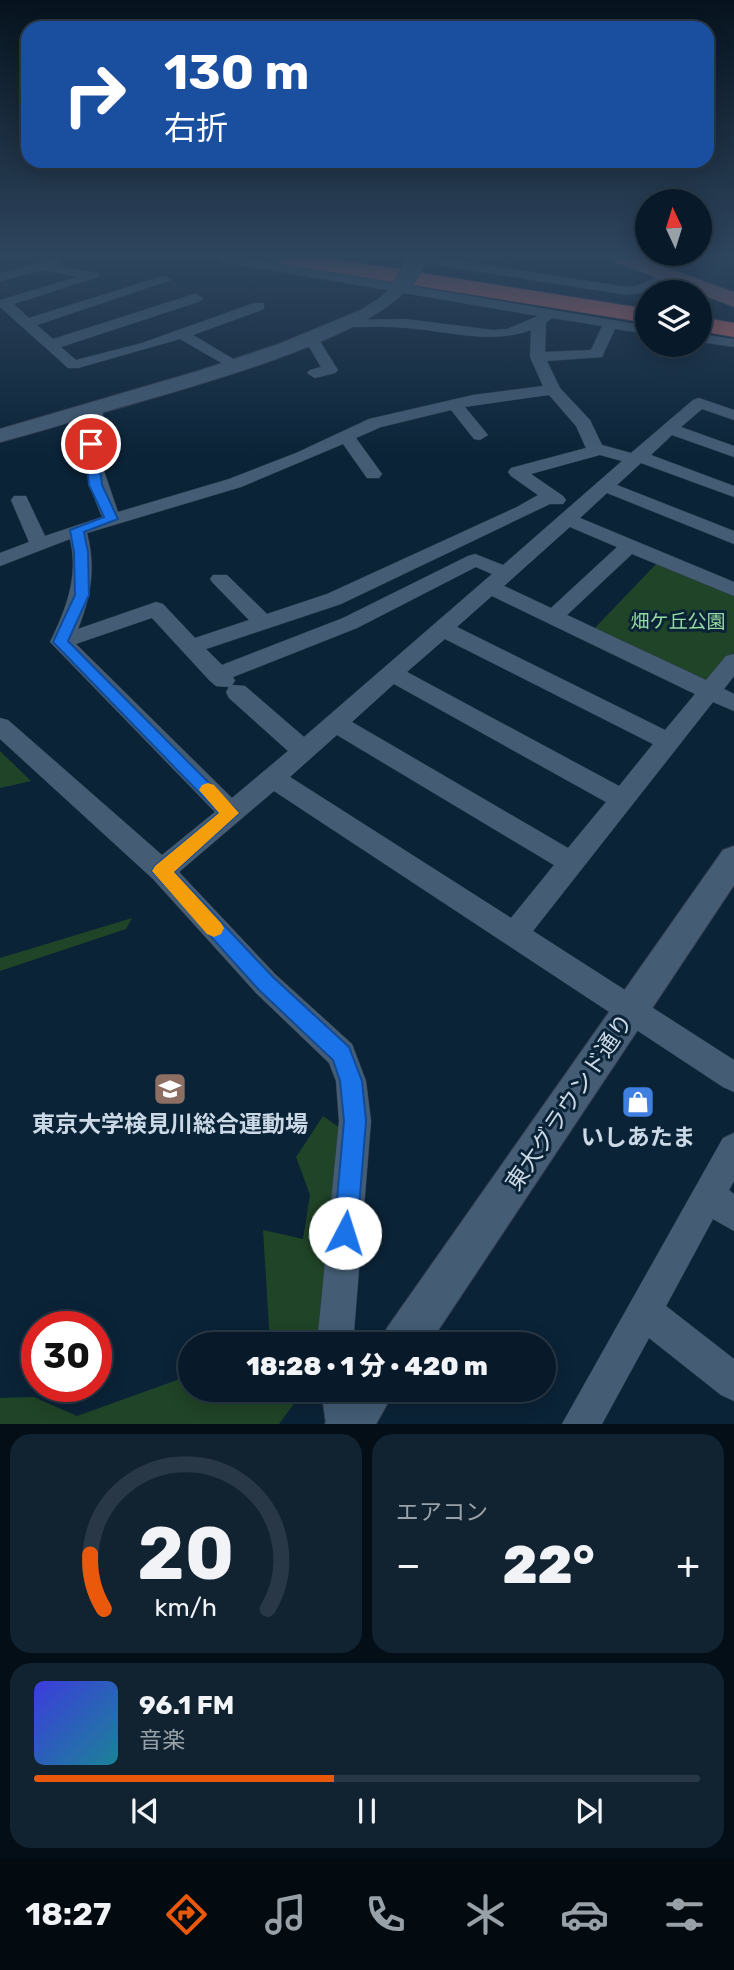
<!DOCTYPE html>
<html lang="ja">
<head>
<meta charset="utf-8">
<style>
  body { margin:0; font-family:Rubik,"Noto Sans JP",sans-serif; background:#112331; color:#f1f3f6; height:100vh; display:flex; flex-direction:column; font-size:26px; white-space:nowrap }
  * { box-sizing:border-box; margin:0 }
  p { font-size:23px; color:#98a1a8 }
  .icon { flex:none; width:38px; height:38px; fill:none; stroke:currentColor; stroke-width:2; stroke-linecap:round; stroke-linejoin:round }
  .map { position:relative; height:1424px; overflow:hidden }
  .panel { display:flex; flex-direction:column; gap:10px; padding:10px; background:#040e17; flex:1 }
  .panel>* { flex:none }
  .hud { position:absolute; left:21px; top:21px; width:693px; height:147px; border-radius:21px; box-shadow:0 4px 18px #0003,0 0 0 2px #293846; background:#1a4fa0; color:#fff; overflow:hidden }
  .needle { width:46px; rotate:356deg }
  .fabs { position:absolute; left:635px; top:189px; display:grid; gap:14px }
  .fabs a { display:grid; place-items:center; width:77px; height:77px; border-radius:50%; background:#081a29; box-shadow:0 4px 18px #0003,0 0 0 2px #293846; font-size:35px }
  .speed { position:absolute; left:21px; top:1311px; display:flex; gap:14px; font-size:35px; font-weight:700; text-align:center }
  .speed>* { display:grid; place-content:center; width:91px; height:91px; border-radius:50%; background:#081a29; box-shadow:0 4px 18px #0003,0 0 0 2px #293846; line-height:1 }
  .speed .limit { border:10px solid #d22; background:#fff; color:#111 }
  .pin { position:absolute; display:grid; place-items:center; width:60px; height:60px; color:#fff; margin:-30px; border:4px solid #fff; border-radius:50%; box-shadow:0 2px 7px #0007 }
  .me { position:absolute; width:77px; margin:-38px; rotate:5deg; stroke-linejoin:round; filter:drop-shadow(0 0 5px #0008) }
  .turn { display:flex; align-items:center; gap:24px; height:147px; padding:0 28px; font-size:32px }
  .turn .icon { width:91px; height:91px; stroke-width:2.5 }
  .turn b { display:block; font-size:49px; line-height:60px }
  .big { font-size:52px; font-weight:800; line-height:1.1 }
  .panel .card { flex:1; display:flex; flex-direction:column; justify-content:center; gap:10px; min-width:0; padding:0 24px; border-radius:21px; background:#112331 }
  .panel .dial { align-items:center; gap:0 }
  .dial svg { height:182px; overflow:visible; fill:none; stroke:#293846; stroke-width:7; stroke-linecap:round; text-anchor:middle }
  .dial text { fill:#f1f3f6; stroke:none }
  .song { display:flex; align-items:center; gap:21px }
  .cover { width:84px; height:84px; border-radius:10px; background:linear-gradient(135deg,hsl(240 70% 55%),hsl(190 70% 35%)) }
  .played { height:7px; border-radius:4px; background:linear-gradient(90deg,#ea580c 45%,#293846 45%) }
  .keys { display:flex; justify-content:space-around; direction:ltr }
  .heat { display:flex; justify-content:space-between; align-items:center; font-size:38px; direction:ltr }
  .panel .tiles { flex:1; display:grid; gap:10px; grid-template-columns:1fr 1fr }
  .card:last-child { grid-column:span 2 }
  .trip { position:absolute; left:178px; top:1332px; width:378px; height:70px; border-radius:35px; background:#081a29; box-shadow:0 4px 18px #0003,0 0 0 2px #293846; font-weight:800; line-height:70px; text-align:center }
  .menu { display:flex; height:112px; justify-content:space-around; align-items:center; background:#030a10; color:#98a1a8 }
  .menu .icon { width:49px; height:49px }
  .menu .current { color:#ea580c }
  .menu b { font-size:32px; color:#f1f3f6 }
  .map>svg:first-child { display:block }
</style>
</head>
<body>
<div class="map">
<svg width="734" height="1424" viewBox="0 0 734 1424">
  <rect width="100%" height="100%" fill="#0b2337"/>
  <path fill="#204427" d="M657 563 734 594V652L713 680 697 681 593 630Z
    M0 751 31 781 0 788Z
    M132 918 126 929 0 971V958Z
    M323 1116 340 1128 321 1344H270L263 1230 303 1239 310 1195 296 1157Z
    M191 1362V1390H304L279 1424H0V1398L34 1397 77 1416 177 1380Z"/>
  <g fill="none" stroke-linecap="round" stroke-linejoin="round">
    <defs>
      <path id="minor" d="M51 258H64L57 265 98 273 100 276 14 304 29 318 159 277 164 276 171 280 37 325 53 339 191 295 196 294 203 298 201 301 61 347 76 360 142 343 254 303H264V309L193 335 245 366 242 369H232L180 339 78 368H68L0 307V300L77 277 45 270 0 281V273L40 263Z
        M217 258H245L648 326V334L615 329 602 357 547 361 560 388 590 420 602 445 631 453 693 400 699 398 734 410V420L702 409 681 427 734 446V457L672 435 651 455 734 486V497L641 463 617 485 734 531V544L607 493 580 518 734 582V596L632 554 567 615 706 680 726 656 734 654V676L724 689 734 694V711L713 702 533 931 734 1060V1092L723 1087 274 791 179 872 276 975 352 1044 366 1081 371 1121 353 1344H317L339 1121 336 1081 329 1063 256 993 153 879 0 739V718L8 720 162 855 215 812 50 642C66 609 79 577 70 539L0 566V553L29 542 11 500 14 496H26L45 536 102 517C89 487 73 436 89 405L95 403 103 408 102 465 118 512 229 479 296 453 369 419 473 395 543 386 530 357 531 330C490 345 449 331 407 328 387 326 366 327 346 327L339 323 341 320 405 319 493 330 507 329 538 316 223 262ZM552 318 602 326 591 350 545 352 546 323ZM549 395 576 426 586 448 511 468 508 472 511 476 538 495 517 507 327 594 267 614 227 575H213L210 579 213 583 249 620 195 638 163 604 156 602 78 629C91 596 96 568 87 533L241 487 343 444 367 478H379L382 474 356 438 381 427 451 410 474 439 480 440 488 435 465 407ZM600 455 622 461 503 565 475 554 468 556 343 618 222 665 206 649 341 604 550 504H563L566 500 563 496 531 474ZM570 527 617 547 551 608 504 586ZM476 567 492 574 304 737 245 686 232 685 235 681 233 677 357 628ZM492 596 695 694 665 730 457 627ZM152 618 209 680 216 686 229 687 226 692 229 698 288 751 232 798 76 644ZM445 639 653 744 619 786 407 672ZM394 684 606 802 568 848 352 722ZM337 735 554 865 511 918 290 777Z
        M412 258H441L627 287 639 285 669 272 676 276 647 292 627 295 418 262Z
        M726 258H734V263L727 261Z
        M311 334 316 335 338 370 335 373 315 378 307 373 310 370 321 367 304 338Z
        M700 334 734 339V347L700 342Z
        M734 1133V1181L729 1190 734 1194V1231L713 1219 666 1306 734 1359V1401L721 1395 649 1338 602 1424H562L723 1138Z
        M321 1390H358L364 1424H326Z"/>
      <path id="tertiary" d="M402 280 410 285C371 340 177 391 108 411 72 421 36 433 0 442V429L198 371 279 344 361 310 381 297 396 281Z
        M734 846V885L429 1344H381L387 1328 723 850Z
        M344 1390H395L376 1424H325L331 1407Z"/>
      <path id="primary" d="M612 258H641L734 292V307L615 262Z"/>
      <path id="motorway" d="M277 258H328L648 309V323L288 265 280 263Z
        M700 317 734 323V337L700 331Z"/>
    </defs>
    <use href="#minor" stroke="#313c4e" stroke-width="1"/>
    <use href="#tertiary" stroke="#313c4e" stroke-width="2"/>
    <use href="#primary" stroke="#313c4e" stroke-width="1"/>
    <use href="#motorway" stroke="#313c4e" stroke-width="2"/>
    <use href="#minor" fill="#445d75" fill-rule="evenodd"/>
    <use href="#tertiary" fill="#445d75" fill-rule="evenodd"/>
    <use href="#primary" fill="#936168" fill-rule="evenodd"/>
    <use href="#motorway" fill="#c76460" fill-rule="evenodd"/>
    <defs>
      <path id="tertiary-bridge" d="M402 285 417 261"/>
    </defs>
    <use href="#tertiary-bridge" stroke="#313c4e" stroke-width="19" stroke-linecap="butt"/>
    <use href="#tertiary-bridge" stroke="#445d75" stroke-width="18"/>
  </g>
  <linearGradient id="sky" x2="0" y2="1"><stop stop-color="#06131e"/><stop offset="0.56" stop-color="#2e455e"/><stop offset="1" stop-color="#2e455e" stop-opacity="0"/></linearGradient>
  <rect width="734" height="457" fill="url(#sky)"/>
  <path fill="#1a73e8" stroke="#114b97" stroke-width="2" d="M91 440 97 444 102 485 118 519 84 532 88 552 89 595 68 641 239 813 174 872 273 977 349 1047 362 1081 366 1121 357 1233 354 1241 345 1245 337 1241 334 1233 344 1121 340 1081 333 1060 259 990 152 871 155 866 219 813 53 642 75 595 74 552 70 530 104 517 89 485 85 444Z"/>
  <path fill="#f59e0b" d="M208 783 214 785 239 813 174 872 221 923 224 928 221 934 214 937 207 934 152 871 155 866 219 813 199 790 202 785Z"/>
  <defs>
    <symbol id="university-square" viewBox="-11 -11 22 22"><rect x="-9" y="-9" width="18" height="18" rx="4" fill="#8d6e63" stroke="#0b2337"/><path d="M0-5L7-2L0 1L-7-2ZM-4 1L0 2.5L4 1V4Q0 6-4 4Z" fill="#fff"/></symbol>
    <symbol id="shop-square" viewBox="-11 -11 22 22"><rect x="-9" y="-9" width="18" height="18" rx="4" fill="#3f7fe0" stroke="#0b2337"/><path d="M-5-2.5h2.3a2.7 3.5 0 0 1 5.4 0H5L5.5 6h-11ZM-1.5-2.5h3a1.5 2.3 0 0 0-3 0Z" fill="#fff"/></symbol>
  </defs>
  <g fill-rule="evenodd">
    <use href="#university-square" x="151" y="1070" width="38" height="38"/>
    <use href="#shop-square" x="619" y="1083" width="38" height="38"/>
  </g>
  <g text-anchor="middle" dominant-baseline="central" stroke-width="6" stroke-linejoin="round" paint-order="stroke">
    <g font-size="19" fill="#96dba1" stroke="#0b2337">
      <text x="678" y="621">畑ケ丘公園</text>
    </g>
    <g font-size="23" fill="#cbd9e7" stroke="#0b2337">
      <text transform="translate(569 1102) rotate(-56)">東大グラウンド通り</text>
    </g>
    <g font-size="23" font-weight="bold" fill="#cbd9e7" stroke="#0b2337">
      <text x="170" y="1124">東京大学検見川総合運動場</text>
      <text x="638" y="1137">いしあたま</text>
    </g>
  </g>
</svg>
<div class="fabs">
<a><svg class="needle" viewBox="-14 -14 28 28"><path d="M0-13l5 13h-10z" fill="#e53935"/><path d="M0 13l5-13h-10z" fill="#98a1a8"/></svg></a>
<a><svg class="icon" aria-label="layers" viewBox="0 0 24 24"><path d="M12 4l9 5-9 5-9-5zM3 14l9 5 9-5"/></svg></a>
</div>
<div class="speed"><div class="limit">30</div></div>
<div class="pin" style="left:91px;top:444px;background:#d93025"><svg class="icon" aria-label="arrive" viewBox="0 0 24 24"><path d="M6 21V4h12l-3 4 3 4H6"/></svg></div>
<svg class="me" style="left:345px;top:1233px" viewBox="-20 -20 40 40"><circle r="19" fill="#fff"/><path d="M0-13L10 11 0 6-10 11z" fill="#1a73e8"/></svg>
<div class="trip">18:28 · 1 分 · 420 m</div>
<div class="hud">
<div class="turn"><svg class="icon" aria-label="right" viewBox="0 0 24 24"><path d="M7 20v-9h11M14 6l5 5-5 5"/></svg><div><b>130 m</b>右折</div></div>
</div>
</div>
<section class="panel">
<div class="tiles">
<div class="card dial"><svg viewBox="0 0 100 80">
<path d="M14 69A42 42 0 1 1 86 69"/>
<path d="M14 69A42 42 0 0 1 8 45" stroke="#ea580c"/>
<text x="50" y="56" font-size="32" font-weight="700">20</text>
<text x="50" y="72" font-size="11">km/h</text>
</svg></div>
<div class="card"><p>エアコン</p>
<div class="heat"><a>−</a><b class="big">22°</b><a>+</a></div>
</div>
<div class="card">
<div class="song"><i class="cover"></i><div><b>96.1 FM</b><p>音楽</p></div></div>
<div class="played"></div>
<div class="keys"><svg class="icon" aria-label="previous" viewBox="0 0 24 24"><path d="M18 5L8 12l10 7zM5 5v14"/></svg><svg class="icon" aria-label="pause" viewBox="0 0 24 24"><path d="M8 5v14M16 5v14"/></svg><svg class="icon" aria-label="next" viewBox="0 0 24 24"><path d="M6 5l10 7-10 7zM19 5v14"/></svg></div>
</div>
</div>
</section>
<nav class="menu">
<b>18:27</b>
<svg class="icon current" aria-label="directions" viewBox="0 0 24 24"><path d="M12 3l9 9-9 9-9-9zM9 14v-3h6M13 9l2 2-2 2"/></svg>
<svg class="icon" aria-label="music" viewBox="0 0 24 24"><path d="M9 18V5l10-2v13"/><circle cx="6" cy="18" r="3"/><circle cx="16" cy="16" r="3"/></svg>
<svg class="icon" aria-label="phone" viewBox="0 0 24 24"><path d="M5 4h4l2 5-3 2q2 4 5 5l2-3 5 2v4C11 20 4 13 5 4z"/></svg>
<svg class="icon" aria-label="climate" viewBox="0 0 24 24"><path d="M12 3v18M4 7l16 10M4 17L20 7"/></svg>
<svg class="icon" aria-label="car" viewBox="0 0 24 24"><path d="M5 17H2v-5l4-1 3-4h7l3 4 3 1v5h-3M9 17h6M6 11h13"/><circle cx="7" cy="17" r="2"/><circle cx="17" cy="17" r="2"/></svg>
<svg class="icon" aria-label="filters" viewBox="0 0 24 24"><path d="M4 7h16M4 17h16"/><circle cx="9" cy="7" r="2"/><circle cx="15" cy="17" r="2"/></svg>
</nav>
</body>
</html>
